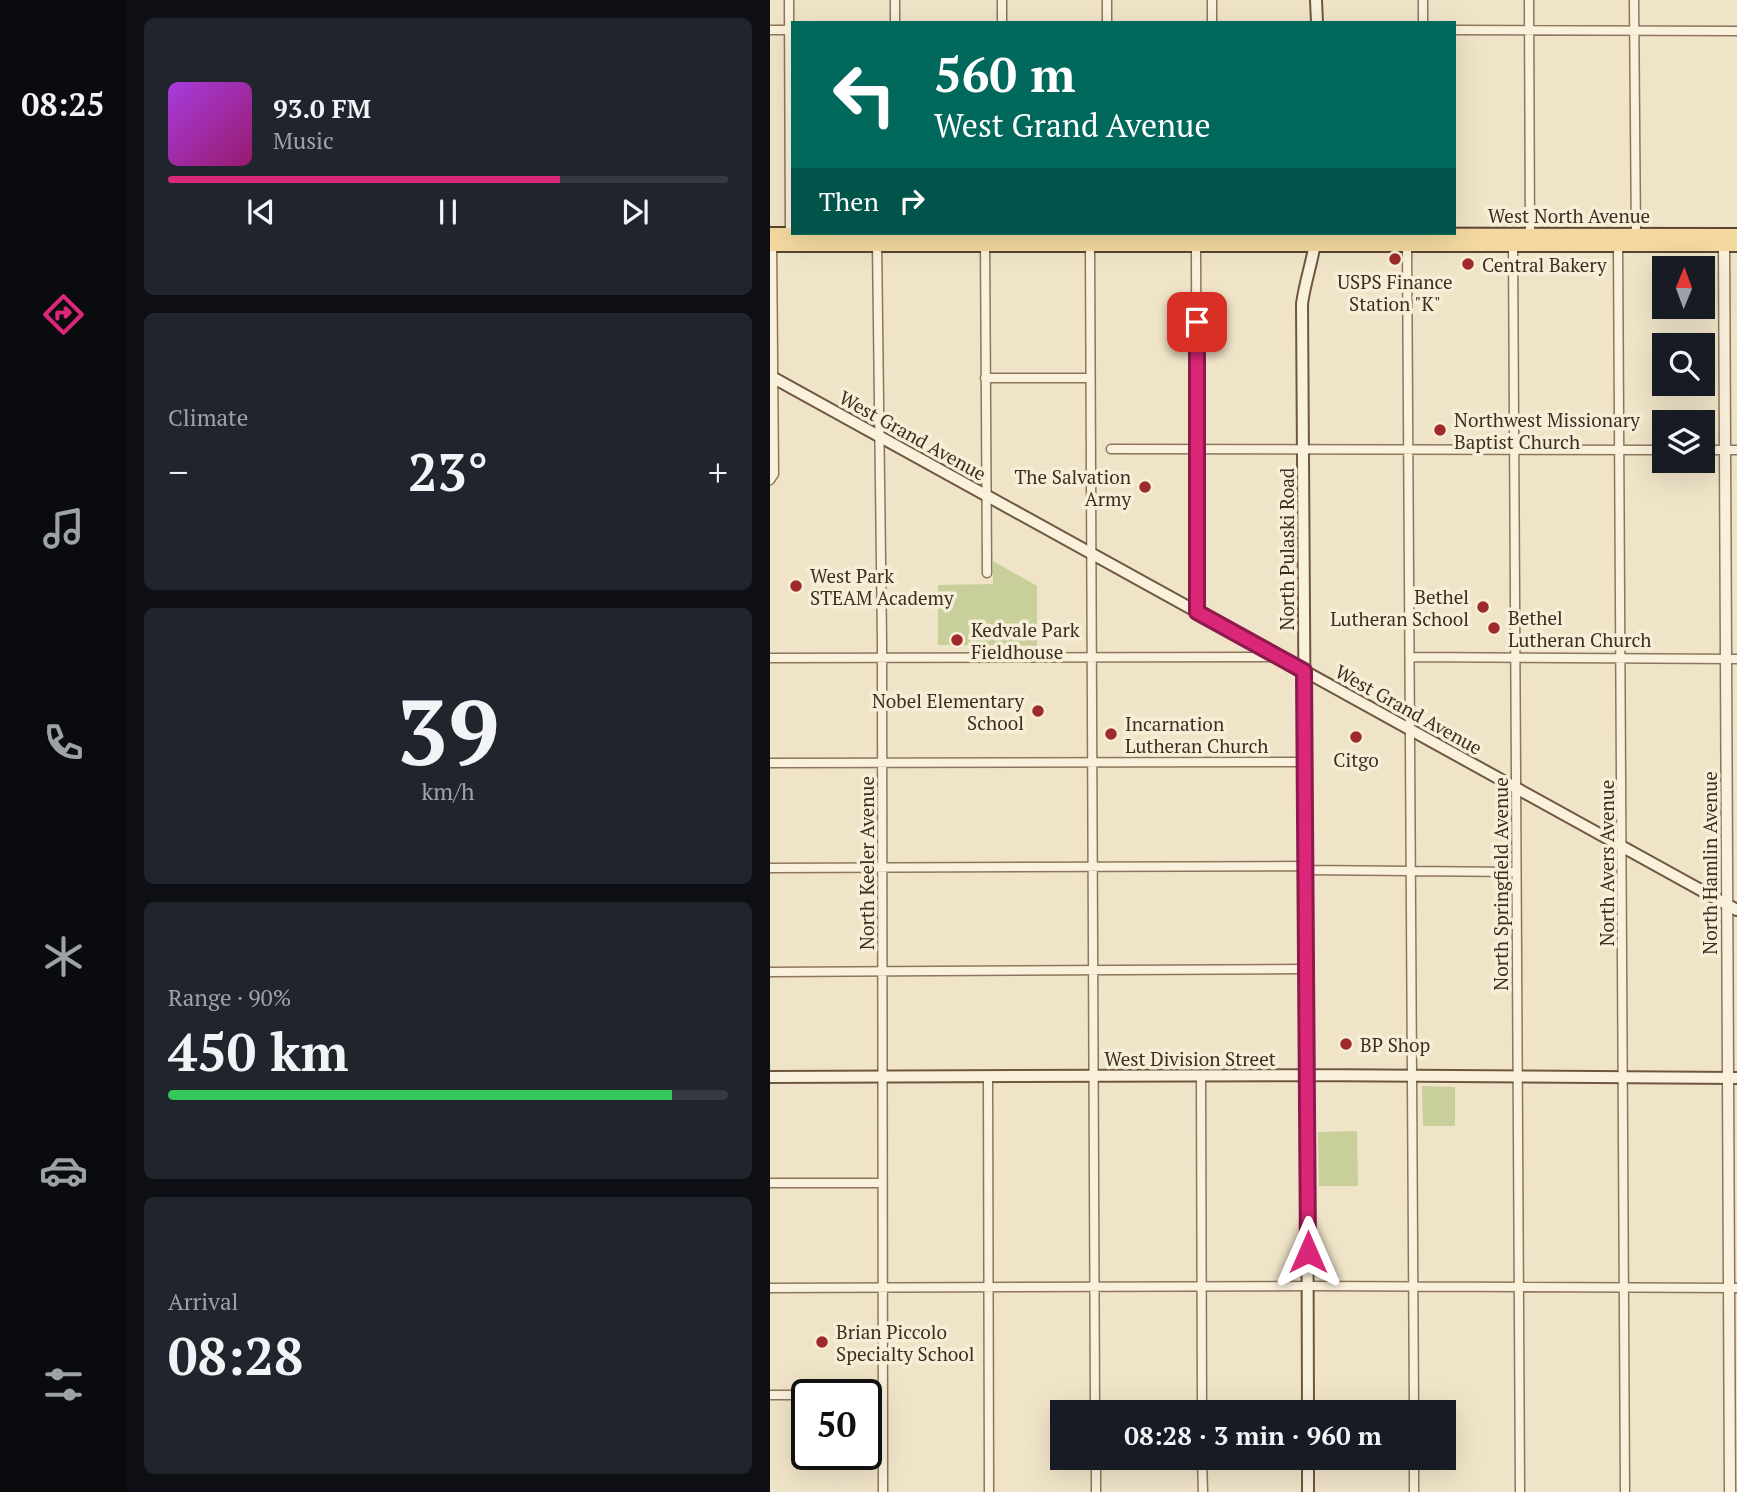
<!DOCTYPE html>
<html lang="en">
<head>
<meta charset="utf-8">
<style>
  body { margin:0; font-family:"PT Serif",serif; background:#20242c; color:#f1f3f6; height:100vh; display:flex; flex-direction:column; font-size:26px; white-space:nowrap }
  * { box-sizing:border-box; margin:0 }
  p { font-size:23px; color:#9ea1a6 }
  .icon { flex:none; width:38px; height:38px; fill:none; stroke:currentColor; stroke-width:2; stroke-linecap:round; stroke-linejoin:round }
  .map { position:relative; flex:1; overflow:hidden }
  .panel { display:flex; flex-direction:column; gap:18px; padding:18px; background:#0d0f14; width:644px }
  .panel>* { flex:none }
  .top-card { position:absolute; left:21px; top:21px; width:665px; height:214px; border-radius:0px; box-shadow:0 7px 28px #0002; background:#00695c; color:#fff; overflow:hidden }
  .needle { width:46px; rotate:1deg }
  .controls { position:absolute; left:882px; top:256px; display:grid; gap:14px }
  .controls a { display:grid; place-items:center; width:63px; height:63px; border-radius:0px; background:#171b24; box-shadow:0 7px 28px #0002; font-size:35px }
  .speed { position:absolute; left:21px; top:1379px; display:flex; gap:14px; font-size:35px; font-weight:700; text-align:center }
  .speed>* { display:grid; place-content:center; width:91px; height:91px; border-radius:50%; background:#171b24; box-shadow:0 7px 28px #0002; line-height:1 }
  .speed .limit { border:4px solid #111; border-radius:10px; background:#fff; color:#111 }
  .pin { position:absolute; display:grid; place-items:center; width:60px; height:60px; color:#fff; margin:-30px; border-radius:14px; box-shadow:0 4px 10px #0006 }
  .me { position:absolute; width:77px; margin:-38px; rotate:0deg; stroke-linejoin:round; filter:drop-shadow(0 0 5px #0008) }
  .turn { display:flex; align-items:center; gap:24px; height:147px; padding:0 28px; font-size:32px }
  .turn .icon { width:91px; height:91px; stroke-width:2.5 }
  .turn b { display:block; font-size:49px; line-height:60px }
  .then { display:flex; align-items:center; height:66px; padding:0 28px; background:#0003; gap:14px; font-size:26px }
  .big { font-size:52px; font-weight:600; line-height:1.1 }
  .panel .tile { flex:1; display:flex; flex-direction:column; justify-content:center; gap:10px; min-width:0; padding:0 24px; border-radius:10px; background:#20242c }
  .panel .dial { align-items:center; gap:0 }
  .dial b { font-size:91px; line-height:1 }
  .song { display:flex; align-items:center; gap:21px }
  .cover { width:84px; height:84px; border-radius:10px; background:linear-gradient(135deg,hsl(280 70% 55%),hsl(320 70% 35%)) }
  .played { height:7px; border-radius:4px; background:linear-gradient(90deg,#db2777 70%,#363941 70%) }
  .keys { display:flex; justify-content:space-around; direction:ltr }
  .heat { display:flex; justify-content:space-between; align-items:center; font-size:38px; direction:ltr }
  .charge { height:10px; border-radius:5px; background:linear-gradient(90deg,#34c759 90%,#363941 0) }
  .trip { position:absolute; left:280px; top:1400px; width:406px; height:70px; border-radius:0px; background:#171b24; box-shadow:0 7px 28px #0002; font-weight:600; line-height:70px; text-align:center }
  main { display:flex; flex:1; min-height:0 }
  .menu { display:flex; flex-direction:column; width:126px; justify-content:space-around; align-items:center; background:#090b0e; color:#9ea1a6 }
  .menu .icon { width:49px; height:49px }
  .menu .current { color:#db2777 }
  .menu b { font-size:32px; color:#f1f3f6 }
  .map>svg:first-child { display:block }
</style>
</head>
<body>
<main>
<nav class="menu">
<b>08:25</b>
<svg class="icon current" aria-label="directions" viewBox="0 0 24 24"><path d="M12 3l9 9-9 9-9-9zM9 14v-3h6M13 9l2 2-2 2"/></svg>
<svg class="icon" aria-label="music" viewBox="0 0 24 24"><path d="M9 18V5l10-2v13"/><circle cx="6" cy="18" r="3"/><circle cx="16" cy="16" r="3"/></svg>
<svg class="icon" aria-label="phone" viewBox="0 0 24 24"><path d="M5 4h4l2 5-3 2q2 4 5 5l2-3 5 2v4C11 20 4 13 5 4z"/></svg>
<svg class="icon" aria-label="climate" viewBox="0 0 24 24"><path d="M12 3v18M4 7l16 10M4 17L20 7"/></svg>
<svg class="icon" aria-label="car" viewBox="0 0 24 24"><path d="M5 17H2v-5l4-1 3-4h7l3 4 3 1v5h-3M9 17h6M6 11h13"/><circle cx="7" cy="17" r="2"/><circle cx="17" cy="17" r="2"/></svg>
<svg class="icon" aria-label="filters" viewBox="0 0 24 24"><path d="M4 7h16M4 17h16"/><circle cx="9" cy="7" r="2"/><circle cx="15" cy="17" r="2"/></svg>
</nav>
<section class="panel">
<div class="tile">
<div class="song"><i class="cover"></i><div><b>93.0 FM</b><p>Music</p></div></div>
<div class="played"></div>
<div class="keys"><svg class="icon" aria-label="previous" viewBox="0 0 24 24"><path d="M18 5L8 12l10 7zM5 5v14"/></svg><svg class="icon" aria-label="pause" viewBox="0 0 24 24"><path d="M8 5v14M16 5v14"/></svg><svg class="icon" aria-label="next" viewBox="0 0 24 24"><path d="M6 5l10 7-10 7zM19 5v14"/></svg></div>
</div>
<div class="tile"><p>Climate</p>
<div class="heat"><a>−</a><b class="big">23°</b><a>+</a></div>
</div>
<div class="tile dial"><b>39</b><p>km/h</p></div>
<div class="tile"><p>Range · 90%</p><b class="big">450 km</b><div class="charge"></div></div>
<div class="tile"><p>Arrival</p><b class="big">08:28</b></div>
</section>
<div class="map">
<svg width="967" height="1492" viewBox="0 0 967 1492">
  <rect width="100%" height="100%" fill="#f0e4c8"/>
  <path fill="#c9cf9b" d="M223 561 267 586V646L168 645V585L223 584Z
    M652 1086 685 1087V1126H653Z
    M587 1131 588 1186H549L548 1132Z"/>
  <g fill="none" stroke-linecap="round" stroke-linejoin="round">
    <defs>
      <path id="minor" d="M19 0 20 236
        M125 0V23
        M232 0V23
        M337 0V23
        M442 0V23
        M653 0V23
        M759 0 760 239
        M864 0 866 239
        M0 30H23
        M684 30 967 31
        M215 240 217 573
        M426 241 427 613
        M743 241 750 1492
        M107 242 112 642 113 1492
        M848 242 855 1492
        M320 243 325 1412
        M637 243 644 1412
        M215 378H320
        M341 449 894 450
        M933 450H967
        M0 480 4 474 2 243
        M640 657 967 659
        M0 658 508 657
        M0 763 535 762
        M0 868 536 866
        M536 870 746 872
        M0 972 536 969
        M431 1075 432 1412
        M218 1076 219 1492
        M0 1183H112
        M0 1288 538 1286 967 1288
        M0 1395H37
        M48 1395H113
        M326 1458V1492
        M432 1458 433 1492
        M644 1458V1492"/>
      <path id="tertiary" d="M954 240 960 1492"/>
      <path id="secondary" d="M546 0 547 23
        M0 376 967 910
        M0 1077 537 1075 967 1078
        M538 1412 537 1075 532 304C535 281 543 260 546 237
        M538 1458V1492"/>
      <path id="primary" d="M0 234 967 235
        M0 245H967"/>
    </defs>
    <use href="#minor" stroke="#8d765c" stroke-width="11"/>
    <use href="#tertiary" stroke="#8d765c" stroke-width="13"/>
    <use href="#secondary" stroke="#6f573f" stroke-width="14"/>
    <use href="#primary" stroke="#5b4430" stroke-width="16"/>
    <use href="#minor" stroke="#faf1dc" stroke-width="8"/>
    <use href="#tertiary" stroke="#faf1dc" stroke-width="10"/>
    <use href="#secondary" stroke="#faf1dc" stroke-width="10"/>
    <use href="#primary" stroke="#f3d9a0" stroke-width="12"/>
  </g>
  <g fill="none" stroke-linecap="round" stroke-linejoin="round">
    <defs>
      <path id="route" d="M427 322V612L534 671 538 1252"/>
    </defs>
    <use href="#route" stroke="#8e194d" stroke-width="18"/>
    <use href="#route" stroke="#db2777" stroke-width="12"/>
  </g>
  <g fill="#9e2a2b" stroke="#f7eed8" stroke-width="2.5">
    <circle cx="625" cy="259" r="7"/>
    <circle cx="698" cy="264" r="7"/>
    <circle cx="670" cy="430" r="7"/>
    <circle cx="375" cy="487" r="7"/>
    <circle cx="26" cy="586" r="7"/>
    <circle cx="713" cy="607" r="7"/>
    <circle cx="724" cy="628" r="7"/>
    <circle cx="187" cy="640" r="7"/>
    <circle cx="268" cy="711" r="7"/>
    <circle cx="341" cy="734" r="7"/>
    <circle cx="586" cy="737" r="7"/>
    <circle cx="576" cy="1044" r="7"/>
    <circle cx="52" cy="1342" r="7"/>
  </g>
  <g text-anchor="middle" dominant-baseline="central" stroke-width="7" stroke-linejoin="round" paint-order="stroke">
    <g font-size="19" fill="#3d2e20" stroke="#f7eed8">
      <text x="799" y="215">West North Avenue</text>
      <text transform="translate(143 435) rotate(29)">West Grand Avenue</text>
      <text transform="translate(516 549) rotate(-90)">North Pulaski Road</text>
      <text transform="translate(639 709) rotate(29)">West Grand Avenue</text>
      <text transform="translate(96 863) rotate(-90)">North Keeler Avenue</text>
      <text transform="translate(836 863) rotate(-90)">North Avers Avenue</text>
      <text transform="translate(939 863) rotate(-90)">North Hamlin Avenue</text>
      <text transform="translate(730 884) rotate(-90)">North Springfield Avenue</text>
      <text x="420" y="1058">West Division Street</text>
    </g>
    <g font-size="19" fill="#3d2e20" stroke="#f7eed8" text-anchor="start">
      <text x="712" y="264">Central Bakery</text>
      <text x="625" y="281" text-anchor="middle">USPS Finance<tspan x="625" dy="22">Station "K"</tspan></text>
      <text x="684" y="419">Northwest Missionary<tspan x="684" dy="22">Baptist Church</tspan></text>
      <text x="361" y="476" text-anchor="end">The Salvation<tspan x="361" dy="22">Army</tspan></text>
      <text x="40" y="575">West Park<tspan x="40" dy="22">STEAM Academy</tspan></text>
      <text x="699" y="596" text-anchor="end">Bethel<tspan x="699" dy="22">Lutheran School</tspan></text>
      <text x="738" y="617">Bethel<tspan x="738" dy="22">Lutheran Church</tspan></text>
      <text x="201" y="629">Kedvale Park<tspan x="201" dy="22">Fieldhouse</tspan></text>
      <text x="254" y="700" text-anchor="end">Nobel Elementary<tspan x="254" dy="22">School</tspan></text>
      <text x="355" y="723">Incarnation<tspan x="355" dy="22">Lutheran Church</tspan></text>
      <text x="586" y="759" text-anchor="middle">Citgo</text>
      <text x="590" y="1044">BP Shop</text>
      <text x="66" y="1331">Brian Piccolo<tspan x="66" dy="22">Specialty School</tspan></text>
    </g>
  </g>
</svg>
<div class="controls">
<a><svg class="needle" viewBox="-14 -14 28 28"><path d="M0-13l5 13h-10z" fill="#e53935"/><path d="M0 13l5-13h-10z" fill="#9ea1a6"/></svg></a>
<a><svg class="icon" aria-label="search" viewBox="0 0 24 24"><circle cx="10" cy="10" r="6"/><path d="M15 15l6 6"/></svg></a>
<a><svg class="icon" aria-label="layers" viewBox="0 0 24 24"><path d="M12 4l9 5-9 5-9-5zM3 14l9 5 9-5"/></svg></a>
</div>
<div class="speed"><div class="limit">50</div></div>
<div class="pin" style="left:427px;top:322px;background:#d93025"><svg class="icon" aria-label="arrive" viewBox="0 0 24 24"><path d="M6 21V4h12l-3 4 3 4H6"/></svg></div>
<svg class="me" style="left:538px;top:1252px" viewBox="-20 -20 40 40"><path d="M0-17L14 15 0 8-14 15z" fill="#db2777" stroke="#fff" stroke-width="4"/></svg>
<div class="trip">08:28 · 3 min · 960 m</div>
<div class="top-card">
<div class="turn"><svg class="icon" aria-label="left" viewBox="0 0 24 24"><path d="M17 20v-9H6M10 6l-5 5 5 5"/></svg><div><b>560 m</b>West Grand Avenue</div></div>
<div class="then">Then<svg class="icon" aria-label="right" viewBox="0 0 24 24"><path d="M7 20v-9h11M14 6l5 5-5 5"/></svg></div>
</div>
</div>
</main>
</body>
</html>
